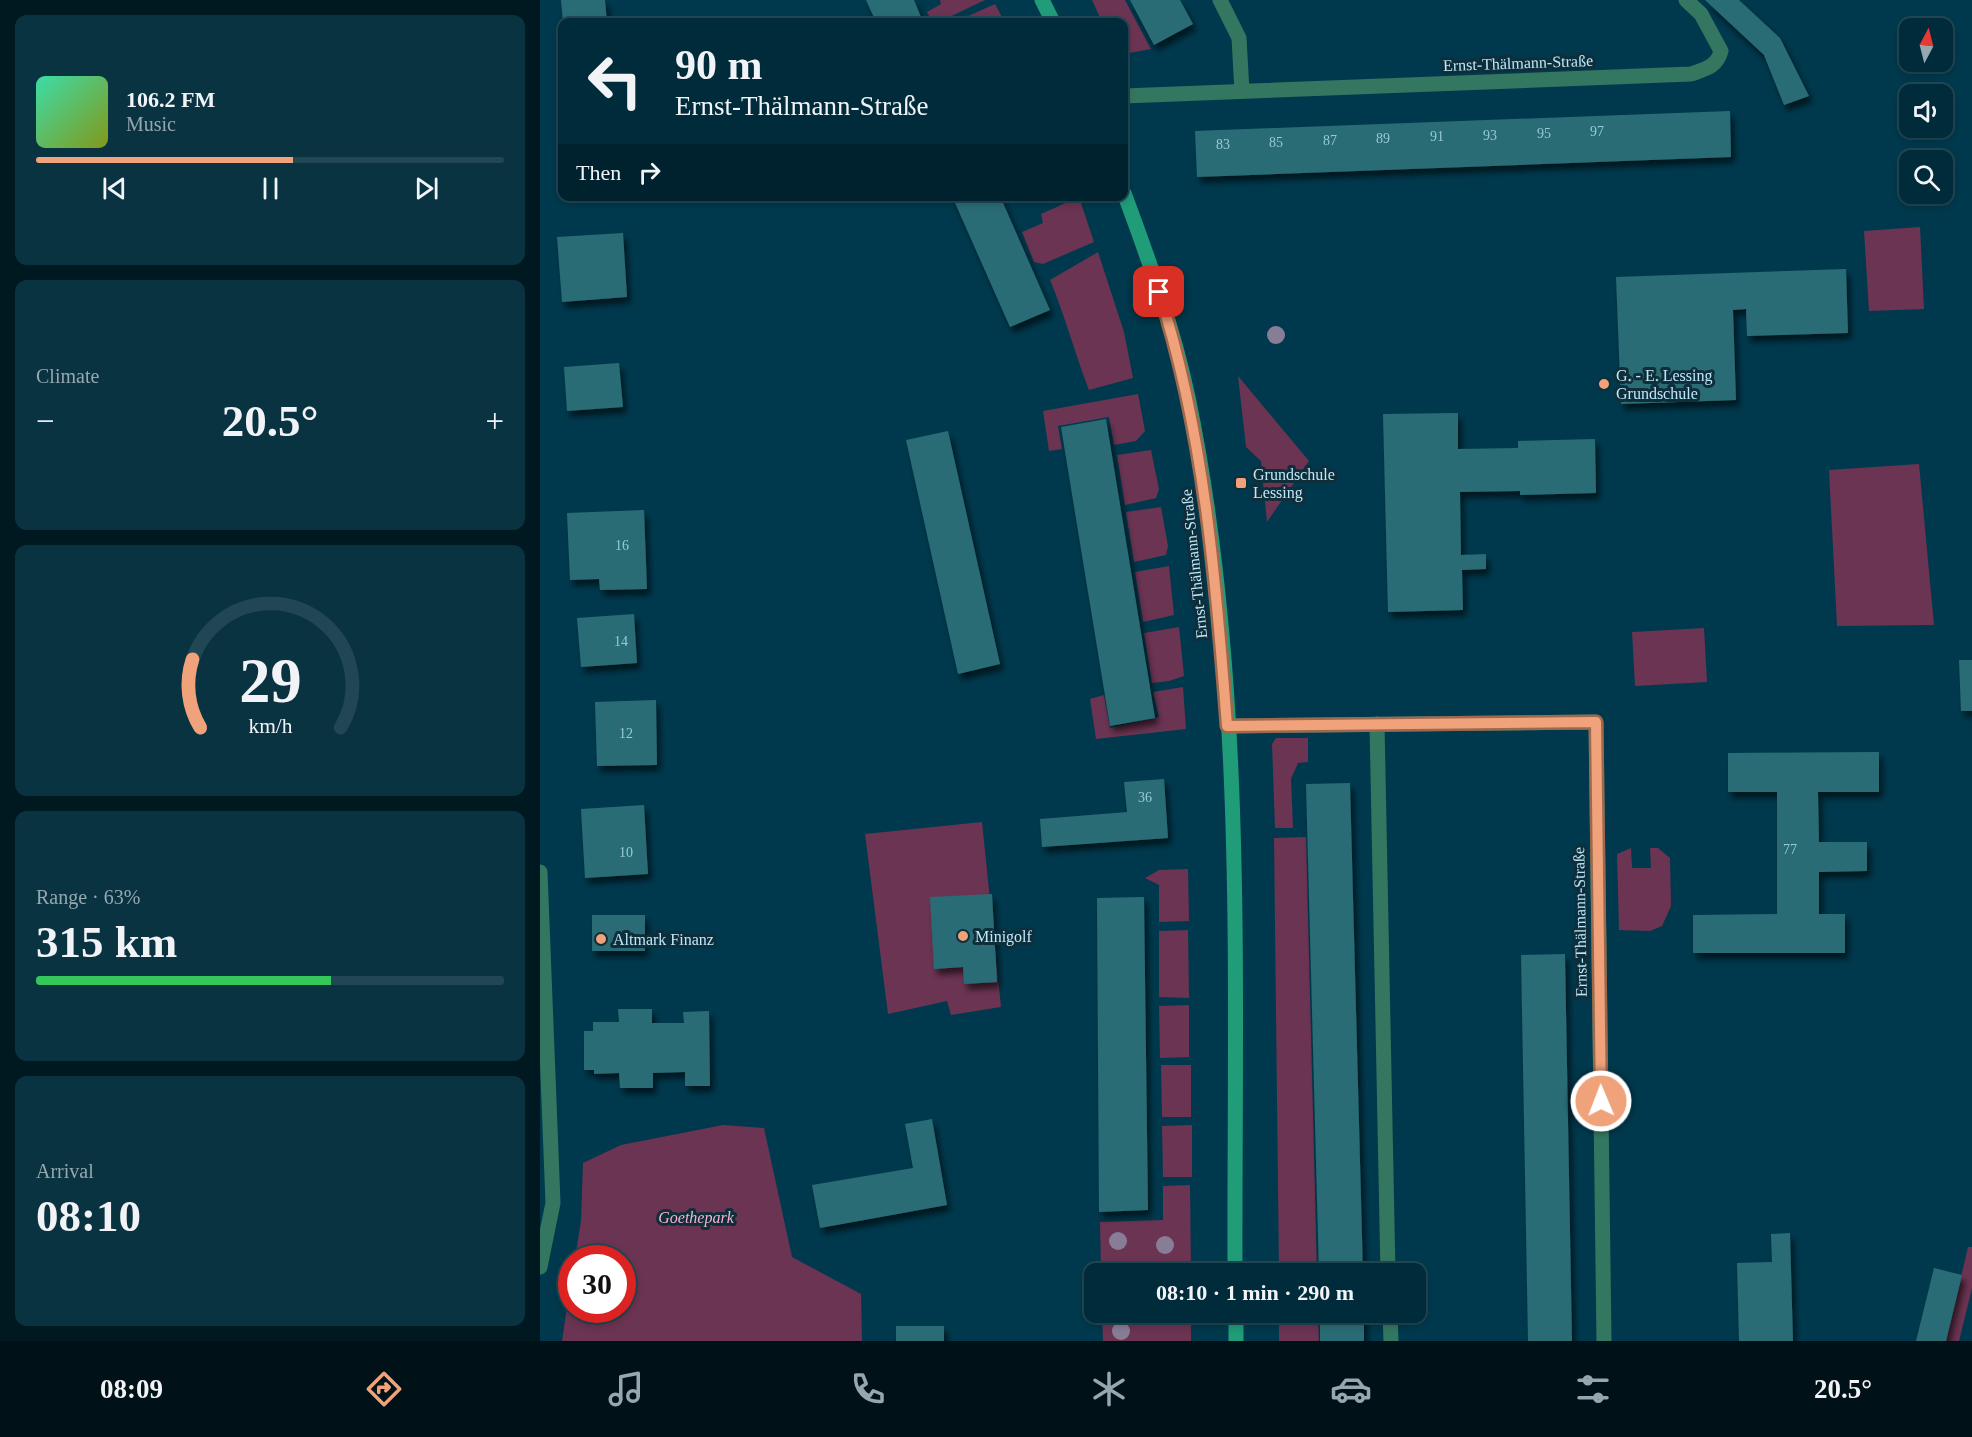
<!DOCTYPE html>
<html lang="en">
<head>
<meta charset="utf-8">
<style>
  body { margin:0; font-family:Georgia,serif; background:#0a3342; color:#f1f3f6; height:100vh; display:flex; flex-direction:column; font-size:22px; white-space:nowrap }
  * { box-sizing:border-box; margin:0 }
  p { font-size:20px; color:#95a7af }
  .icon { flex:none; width:33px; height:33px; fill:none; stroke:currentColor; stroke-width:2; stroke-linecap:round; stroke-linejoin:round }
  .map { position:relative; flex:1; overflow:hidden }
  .details { display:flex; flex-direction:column; gap:15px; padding:15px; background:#001820; width:540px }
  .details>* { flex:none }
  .banner { position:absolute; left:18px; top:18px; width:570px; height:183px; border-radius:12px; box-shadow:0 3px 9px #0003,0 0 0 2px #224754; background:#002b3a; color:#f1f3f6; overflow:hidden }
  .needle { width:39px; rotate:7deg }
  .controls { position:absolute; left:1359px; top:18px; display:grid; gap:12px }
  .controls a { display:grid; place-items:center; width:54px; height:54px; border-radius:12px; background:#002b3a; box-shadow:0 3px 9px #0003,0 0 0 2px #224754; font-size:30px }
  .speed { position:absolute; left:18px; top:1245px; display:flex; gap:12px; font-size:30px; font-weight:700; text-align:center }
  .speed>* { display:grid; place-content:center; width:78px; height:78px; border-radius:50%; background:#002b3a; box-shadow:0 3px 9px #0003,0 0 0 2px #224754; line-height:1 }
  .speed .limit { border:9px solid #d22; background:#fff; color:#111 }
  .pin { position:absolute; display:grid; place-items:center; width:51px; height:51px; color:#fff; margin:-26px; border-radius:12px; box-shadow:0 3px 9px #0006 }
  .me { position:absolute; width:66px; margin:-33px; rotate:359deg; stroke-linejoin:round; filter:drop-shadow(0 0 4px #0008) }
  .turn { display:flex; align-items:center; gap:21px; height:126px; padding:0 18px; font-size:27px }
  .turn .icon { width:78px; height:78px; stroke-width:2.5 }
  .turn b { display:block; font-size:42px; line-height:51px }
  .then { display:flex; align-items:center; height:57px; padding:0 18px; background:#0003; gap:12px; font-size:22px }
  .big { font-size:45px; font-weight:700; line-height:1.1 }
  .details .widget { flex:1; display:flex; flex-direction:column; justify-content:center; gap:9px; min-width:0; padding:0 21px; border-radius:12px; background:#0a3342 }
  .details .dial { align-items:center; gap:0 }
  .dial svg { height:156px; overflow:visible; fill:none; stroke:#224754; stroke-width:7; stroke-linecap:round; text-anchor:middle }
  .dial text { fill:#f1f3f6; stroke:none }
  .song { display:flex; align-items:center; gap:18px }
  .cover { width:72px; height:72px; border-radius:9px; background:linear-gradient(135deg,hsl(160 70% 55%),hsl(70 70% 35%)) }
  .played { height:6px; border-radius:3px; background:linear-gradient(90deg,#f0a27a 55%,#224754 55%) }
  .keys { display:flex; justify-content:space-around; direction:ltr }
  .heat { display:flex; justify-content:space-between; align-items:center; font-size:33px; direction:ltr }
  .charge { height:9px; border-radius:4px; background:linear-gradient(90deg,#34c759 63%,#224754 0) }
  .trip { position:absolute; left:544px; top:1263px; width:342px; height:60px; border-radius:12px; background:#002b3a; box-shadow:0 3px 9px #0003,0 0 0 2px #224754; font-weight:700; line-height:60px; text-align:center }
  .menu { display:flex; height:96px; justify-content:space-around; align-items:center; background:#001117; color:#95a7af }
  .menu .icon { width:42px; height:42px }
  .menu .current { color:#f0a27a }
  .menu b { font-size:27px; color:#f1f3f6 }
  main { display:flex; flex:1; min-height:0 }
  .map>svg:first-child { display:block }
</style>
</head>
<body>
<main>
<section class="details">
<div class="widget">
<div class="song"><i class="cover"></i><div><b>106.2 FM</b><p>Music</p></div></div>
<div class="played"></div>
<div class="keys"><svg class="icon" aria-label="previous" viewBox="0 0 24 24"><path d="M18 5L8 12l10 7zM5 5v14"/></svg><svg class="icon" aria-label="pause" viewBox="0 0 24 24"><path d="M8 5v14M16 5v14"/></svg><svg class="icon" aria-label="next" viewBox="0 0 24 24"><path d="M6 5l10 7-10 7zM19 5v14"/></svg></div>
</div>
<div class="widget"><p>Climate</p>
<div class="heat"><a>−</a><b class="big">20.5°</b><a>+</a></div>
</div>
<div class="widget dial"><svg viewBox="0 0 100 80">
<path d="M14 69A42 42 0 1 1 86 69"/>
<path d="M14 69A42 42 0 0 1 10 34" stroke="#f0a27a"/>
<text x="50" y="56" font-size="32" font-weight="700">29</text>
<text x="50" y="72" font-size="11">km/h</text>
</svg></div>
<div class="widget"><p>Range · 63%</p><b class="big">315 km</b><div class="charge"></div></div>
<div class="widget"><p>Arrival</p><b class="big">08:10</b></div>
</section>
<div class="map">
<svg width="1432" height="1341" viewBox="0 0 1432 1341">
  <defs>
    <filter id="shadow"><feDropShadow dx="3.5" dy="6" stdDeviation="3" flood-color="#0009"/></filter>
  </defs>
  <rect width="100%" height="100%" fill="#00394d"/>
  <path fill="#6b3452" d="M400 0H445L399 22H392L387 12 401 4Z
    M552 0H585L611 49 589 53 584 49V22H562Z
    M455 4 463 19 452 22H415Z
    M539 197 554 242 503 264 494 262 482 232 503 223 501 214Z
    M1380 227 1384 309 1329 311 1324 231Z
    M558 252 584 332 593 378 549 390C535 354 525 316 510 280Z
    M698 376 769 461 727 522 721 461 706 447Z
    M598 394 605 431 596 441 574 445 569 417 518 426 522 449 509 451 503 411Z
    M611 450 619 489 616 498 585 505 577 455Z
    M1379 464 1394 625 1297 626 1289 470Z
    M621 507 628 546 626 555 594 562 586 512Z
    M629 566 634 615 603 622 595 572Z
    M639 627 644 676 629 681 612 683 604 633Z
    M1164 628 1167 682 1095 686 1092 632Z
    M643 687 646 729 556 739 550 699 564 695 570 728 619 717 613 692Z
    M736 738H768V762L758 763 751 779 753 828H735L732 744Z
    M442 822 461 1007 411 1015 407 1001 348 1014 325 834Z
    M766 837 777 1273H739L734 838Z
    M1091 848 1092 868H1111L1110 848H1118L1130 858 1131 906 1122 926 1110 931 1079 930 1077 854Z
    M648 869 649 921 619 922V885L605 878 619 870Z
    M648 930 649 998 619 997V931Z
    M649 1005V1057L620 1058 619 1006Z
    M621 1065H651V1117H622Z
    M183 1125 224 1128 252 1257 321 1294 322 1341H22L31 1280 32 1310H82V1258H35L41 1221 43 1163 81 1145Z
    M652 1125V1177H623L622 1126Z
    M650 1185 651 1273H561L560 1222 623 1220V1186Z
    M1428 1247H1432V1288L1419 1341H1406Z
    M562 1313H651V1341H563Z
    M739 1313H778L779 1341H739Z"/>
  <path fill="#296c75" filter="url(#shadow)" d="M21 0H65L67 22H23Z
    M326 0H374L383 22H336Z
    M590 0H640L653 24 614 45Z
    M1165 0H1199L1240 38 1269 96 1244 105 1224 55Z
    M1190 111 1191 157 657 177 655 131Z
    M412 196H460L510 310 470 327Z
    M83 233 87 297 22 302 17 237Z
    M1306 269 1308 333 1207 336 1206 309 1193 310 1196 400 1081 404 1076 277Z
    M79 363 83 407 27 411 24 367Z
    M918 413V449L978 448V441L1055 439 1056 493 980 495V491L920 492 921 555 946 554V569L922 570 923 610 848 612 843 414Z
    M566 419 615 718 570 726 521 427Z
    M408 431 460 664 418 674 366 440Z
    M104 510 107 589 60 590 59 579 30 580 27 513Z
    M94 614 97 663 41 667 37 618Z
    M1419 660H1432V711H1421Z
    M116 700 117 765 57 766 55 702Z
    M1339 752V792H1278L1279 842H1327V871L1279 872V914H1305V953H1153V915L1237 914V792H1188V753Z
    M624 779 628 838 502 847 500 819 587 812 584 782Z
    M810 783 823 1274H779L766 784Z
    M104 805 108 874 45 878 41 809Z
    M452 894 457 982 424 984 423 967 394 969 390 897Z
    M604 897 608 1210 559 1212 557 898Z
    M52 915H105V951H52Z
    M1025 954 1032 1341H988L981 955Z
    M78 1009H112V1023H144L143 1012 169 1011 170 1086H145V1072L113 1073V1088H80L79 1073 54 1074V1070H44V1031H53V1022H79Z
    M392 1119 407 1205 280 1228 272 1185 373 1168 365 1124Z
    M1250 1233 1253 1341H1199L1197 1263 1232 1262 1231 1234Z
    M1394 1268 1422 1275 1406 1341H1376Z
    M780 1312H824V1341H780Z
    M356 1326H404V1341H356Z"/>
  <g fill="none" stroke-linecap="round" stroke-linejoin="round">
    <path stroke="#347760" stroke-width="15" d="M680 0 699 38 702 91
      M584 96 1151 74C1165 69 1177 67 1181 51L1161 14 1146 0
      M837 724 848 1274
      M687 726 1056 722 1064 1341
      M0 872 13 1203 0 1267
      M850 1312 851 1341"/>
    <path stroke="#209c78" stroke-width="15" d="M502 0 513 22
      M584 193C609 260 633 327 648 397 707 682 694 984 695 1274
      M696 1312V1341"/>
  </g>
  <g fill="#877d97">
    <circle cx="736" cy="335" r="9"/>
    <circle cx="578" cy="1241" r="9"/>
    <circle cx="625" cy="1245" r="9"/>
    <circle cx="581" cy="1331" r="9"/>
  </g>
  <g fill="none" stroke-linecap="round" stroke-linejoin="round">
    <defs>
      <path id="route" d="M619 292C664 432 676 580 687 726L1056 722 1061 1101"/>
    </defs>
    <use href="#route" stroke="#9c694f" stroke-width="15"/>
    <use href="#route" stroke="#f0a27a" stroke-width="10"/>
  </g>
  <g fill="#f0a27a" stroke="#0f2e3a" stroke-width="2">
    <circle cx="1064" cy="384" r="6"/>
    <rect x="695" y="477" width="12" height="12" rx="3"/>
    <circle cx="423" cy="936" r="6"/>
    <circle cx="61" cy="939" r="6"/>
  </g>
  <g text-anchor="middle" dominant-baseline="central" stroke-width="6" stroke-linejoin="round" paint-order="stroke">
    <g font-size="14" fill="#97c9da">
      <text x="1057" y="131">97</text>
      <text x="1004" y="133">95</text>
      <text x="950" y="135">93</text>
      <text x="897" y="136">91</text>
      <text x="843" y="138">89</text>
      <text x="790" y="140">87</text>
      <text x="736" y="142">85</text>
      <text x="683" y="144">83</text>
      <text x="82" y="545">16</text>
      <text x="81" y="641">14</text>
      <text x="86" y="733">12</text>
      <text x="605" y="797">36</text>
      <text x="1250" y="849">77</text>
      <text x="86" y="852">10</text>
    </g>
    <g font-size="16" fill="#bce8fc" stroke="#0f2e3a">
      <text transform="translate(978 63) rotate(-2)">Ernst-Thälmann-Straße</text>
      <text transform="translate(654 564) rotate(-96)">Ernst-Thälmann-Straße</text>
      <text transform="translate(1040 922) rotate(-91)">Ernst-Thälmann-Straße</text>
    </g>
    <g font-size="16" fill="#bce8fc" stroke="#0f2e3a" text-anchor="start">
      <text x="1076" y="375">G. - E. Lessing<tspan x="1076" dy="18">Grundschule</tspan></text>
      <text x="713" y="474">Grundschule<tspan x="713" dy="18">Lessing</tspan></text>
      <text x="435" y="936">Minigolf</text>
      <text x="73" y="939">Altmark Finanz</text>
    </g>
    <g font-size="16" font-style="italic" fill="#f5b4d4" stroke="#0f2e3a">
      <text x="156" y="1217">Goethepark</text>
    </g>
  </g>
</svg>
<div class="controls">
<a><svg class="needle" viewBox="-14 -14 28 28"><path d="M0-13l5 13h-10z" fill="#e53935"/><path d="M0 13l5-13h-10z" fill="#95a7af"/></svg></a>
<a><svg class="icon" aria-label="sound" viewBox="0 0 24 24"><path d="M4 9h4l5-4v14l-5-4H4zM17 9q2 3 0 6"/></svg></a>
<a><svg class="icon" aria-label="search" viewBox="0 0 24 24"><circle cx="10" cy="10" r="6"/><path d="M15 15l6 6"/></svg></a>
</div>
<div class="speed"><div class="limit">30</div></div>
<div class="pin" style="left:619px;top:292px;background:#d93025"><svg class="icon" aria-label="arrive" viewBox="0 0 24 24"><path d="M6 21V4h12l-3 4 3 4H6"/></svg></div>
<svg class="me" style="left:1061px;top:1101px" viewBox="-20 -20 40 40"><circle r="17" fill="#f0a27a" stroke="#fff" stroke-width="3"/><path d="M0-11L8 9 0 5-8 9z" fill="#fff"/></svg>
<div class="trip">08:10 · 1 min · 290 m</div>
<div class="banner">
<div class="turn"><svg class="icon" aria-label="left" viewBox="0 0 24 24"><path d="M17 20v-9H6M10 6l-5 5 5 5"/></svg><div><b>90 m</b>Ernst-Thälmann-Straße</div></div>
<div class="then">Then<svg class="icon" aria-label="right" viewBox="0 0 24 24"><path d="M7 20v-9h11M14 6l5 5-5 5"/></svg></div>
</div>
</div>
</main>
<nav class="menu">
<b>08:09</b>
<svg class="icon current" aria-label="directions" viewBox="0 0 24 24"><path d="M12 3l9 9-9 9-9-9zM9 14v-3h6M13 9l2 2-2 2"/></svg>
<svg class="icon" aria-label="music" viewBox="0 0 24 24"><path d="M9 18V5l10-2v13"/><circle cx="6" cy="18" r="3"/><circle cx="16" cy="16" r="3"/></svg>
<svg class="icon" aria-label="phone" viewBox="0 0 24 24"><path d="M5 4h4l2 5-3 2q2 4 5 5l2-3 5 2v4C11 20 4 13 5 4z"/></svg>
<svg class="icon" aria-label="climate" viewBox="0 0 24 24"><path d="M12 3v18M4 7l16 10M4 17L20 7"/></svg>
<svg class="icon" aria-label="car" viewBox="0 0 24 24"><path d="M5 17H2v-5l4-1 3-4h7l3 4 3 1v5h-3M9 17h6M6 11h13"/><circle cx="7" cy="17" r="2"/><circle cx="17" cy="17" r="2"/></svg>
<svg class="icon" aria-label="filters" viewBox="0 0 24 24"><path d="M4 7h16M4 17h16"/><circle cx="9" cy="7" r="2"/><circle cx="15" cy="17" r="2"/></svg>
<b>20.5°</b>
</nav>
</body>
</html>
